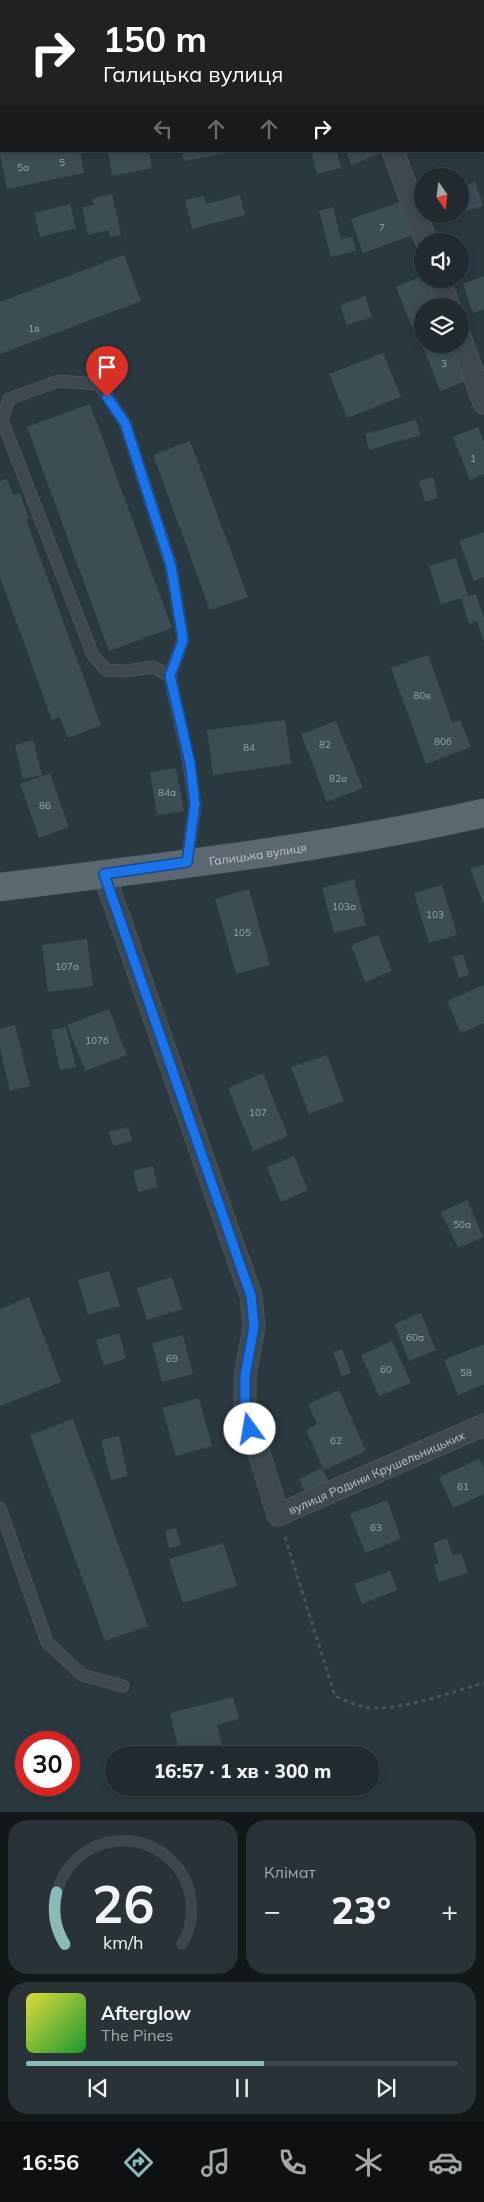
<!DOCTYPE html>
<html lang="uk">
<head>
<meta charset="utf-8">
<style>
  body { margin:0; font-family:Mulish,sans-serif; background:#283237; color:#f1f3f6; height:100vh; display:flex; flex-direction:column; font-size:19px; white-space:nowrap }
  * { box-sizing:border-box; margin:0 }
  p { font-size:16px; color:#a2a7aa }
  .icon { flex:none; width:28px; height:28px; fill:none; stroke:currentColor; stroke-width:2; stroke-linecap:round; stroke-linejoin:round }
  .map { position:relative; height:1812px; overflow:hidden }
  .drawer { display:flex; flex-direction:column; gap:8px; padding:8px; background:#12171a; flex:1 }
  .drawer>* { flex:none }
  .hud { position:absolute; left:0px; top:0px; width:485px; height:152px; box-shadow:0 2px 8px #0003,0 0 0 1px #3d464b; background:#202124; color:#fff; overflow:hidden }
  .needle { width:32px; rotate:166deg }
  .tools { position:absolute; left:414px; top:168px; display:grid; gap:10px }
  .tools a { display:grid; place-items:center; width:55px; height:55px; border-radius:50%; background:#202a2f; box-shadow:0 2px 8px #0003,0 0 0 1px #3d464b; font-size:25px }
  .speed { position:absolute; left:15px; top:1731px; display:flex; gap:10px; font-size:25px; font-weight:700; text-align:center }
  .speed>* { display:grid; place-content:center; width:65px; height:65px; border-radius:50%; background:#202a2f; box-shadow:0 2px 8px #0003,0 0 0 1px #3d464b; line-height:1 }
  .speed .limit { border:8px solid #d22; background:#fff; color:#111 }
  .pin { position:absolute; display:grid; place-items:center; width:42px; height:42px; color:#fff; margin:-51px -21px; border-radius:50% 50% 50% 0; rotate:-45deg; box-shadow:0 0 5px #0007 }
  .pin .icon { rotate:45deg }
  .me { position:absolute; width:55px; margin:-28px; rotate:347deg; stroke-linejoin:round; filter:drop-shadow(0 0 4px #0008) }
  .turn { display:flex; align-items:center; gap:18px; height:105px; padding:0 20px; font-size:22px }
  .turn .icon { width:65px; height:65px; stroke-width:2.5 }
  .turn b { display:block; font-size:35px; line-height:42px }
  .lanes { display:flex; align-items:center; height:48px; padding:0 20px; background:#0003; justify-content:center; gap:25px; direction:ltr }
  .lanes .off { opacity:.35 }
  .big { font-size:38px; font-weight:800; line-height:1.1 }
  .drawer .widget { flex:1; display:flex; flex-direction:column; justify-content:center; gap:8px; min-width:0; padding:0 18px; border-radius:20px; background:#283237 }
  .drawer .dial { align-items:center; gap:0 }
  .dial svg { height:130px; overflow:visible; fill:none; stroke:#3d464b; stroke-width:7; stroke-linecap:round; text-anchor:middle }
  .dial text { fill:#f1f3f6; stroke:none }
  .song { display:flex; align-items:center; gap:15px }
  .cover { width:60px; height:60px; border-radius:8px; background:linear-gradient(135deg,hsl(60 70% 55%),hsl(130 70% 35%)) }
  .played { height:5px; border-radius:2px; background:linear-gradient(90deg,#8bbbb9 55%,#3d464b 55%) }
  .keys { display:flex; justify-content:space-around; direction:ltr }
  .heat { display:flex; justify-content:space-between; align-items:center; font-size:28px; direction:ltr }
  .drawer .tiles { flex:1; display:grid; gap:8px; grid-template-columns:1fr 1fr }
  .widget:last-child { grid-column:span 2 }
  .trip { position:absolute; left:105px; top:1746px; width:275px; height:50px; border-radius:25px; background:#202a2f; box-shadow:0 2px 8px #0003,0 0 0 1px #3d464b; font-weight:800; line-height:50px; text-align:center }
  .menu { display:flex; height:80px; justify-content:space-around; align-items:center; background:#0d1113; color:#a2a7aa }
  .menu .icon { width:35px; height:35px }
  .menu .active { color:#8bbbb9 }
  .menu b { font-size:22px; color:#f1f3f6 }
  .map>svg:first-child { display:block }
</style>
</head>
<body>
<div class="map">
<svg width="484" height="1812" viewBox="0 0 484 1812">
  <rect width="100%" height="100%" fill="#2a383f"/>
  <path fill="#3c4d54" d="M6 151H80L84 173 7 189 0 154Z
    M108 151H149L152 168 112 176Z
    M182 151H224L225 153 184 161Z
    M311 151H337L341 168 317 174Z
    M346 151H381L382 153 351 165Z
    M475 182 483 206 460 213V187Z
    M112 194 121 235 110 237 109 230 88 235 82 207 94 205 92 199Z
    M240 195 245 215 192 229 185 200 204 196 206 204Z
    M400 202 412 235 363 253 351 219Z
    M70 204 76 228 40 237 34 213Z
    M333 207 341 239 352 237 356 251 331 257 319 211Z
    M435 214H457L437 221Z
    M124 255 141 301 0 354V302Z
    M422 276V279H430L441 306H422V323L412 327 396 287Z
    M484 276V309L473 313 463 284Z
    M365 296 372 317 347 325 340 305Z
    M422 344H453L467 381 440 391Z
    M383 353 401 397 347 418 329 374Z
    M90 404 172 628 109 651 27 427Z
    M416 420 421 435 369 450 365 434Z
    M478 427 484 442V474L470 480 453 437Z
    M190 441 248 597 210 610 153 455Z
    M433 477 438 498 425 502 419 481Z
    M7 479 13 495 20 493 29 518 26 519 101 725 68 738 60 717 52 720 0 577V481Z
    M484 532V577L474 581 459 541Z
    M456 558 468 596 476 594 484 618V642L477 621 469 624 461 598 441 604 429 566Z
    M428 655 452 722 460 720 471 747 426 764 391 668Z
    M285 720 291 764 213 775 207 730Z
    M336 721 363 788 327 802 301 734Z
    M33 740 42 775 23 779 15 745Z
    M176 768 184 811 157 815 150 772Z
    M50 773 69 827 39 838 20 784Z
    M484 864V905L470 869Z
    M354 879 366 925 334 933 322 888Z
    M442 885 457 935 429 943 414 893Z
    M249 889 270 965 236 974 215 899Z
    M378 935 392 971 365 982 351 945Z
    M87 939 93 986 48 992 42 945Z
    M463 954 469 975 459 978 453 957Z
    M484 985V1023L461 1033 447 1001Z
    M109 1009 127 1055 85 1071 67 1025Z
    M15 1025 30 1086 10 1091 0 1049V1029Z
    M66 1027 76 1067 60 1070 51 1030Z
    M327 1055 344 1101 309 1114 291 1067Z
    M263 1073 288 1136 253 1151 228 1088Z
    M128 1127 132 1141 113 1146 109 1132Z
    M294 1156 308 1190 281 1202 267 1167Z
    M153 1166 158 1187 138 1192 133 1171Z
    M467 1200 483 1237 458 1248 441 1212Z
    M109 1271 120 1306 88 1315 78 1280Z
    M172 1277 182 1309 147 1320 137 1288Z
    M29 1297 61 1382 0 1406V1309Z
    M421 1313 436 1350 409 1361 394 1324Z
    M119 1333 126 1358 104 1366 96 1340Z
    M183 1335 193 1374 162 1382 152 1343Z
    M392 1341 411 1383 379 1396 361 1355Z
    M484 1344V1384L458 1395 444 1360Z
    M342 1349 351 1373 342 1376 333 1352Z
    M339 1390 366 1451 324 1470 306 1430 317 1424 308 1404Z
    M199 1398 212 1446 176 1456 162 1408Z
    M73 1419 148 1626 105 1641 30 1435Z
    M119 1436 128 1476 111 1480 101 1440Z
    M479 1459 484 1469V1494L453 1508 439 1477Z
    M322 1468 329 1482 305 1493 299 1479Z
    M387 1500 401 1539 365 1553 350 1514Z
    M176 1528 181 1545 169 1548 165 1531Z
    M447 1538 453 1556 461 1553 468 1573 439 1582 434 1565 439 1563 433 1543Z
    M223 1543 237 1586 183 1603 169 1559Z
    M390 1571 397 1590 362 1604 354 1584Z
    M233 1697 239 1719 217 1725 223 1749 198 1755H180L170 1713Z"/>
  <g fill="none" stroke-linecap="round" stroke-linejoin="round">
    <defs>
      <path id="service" d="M0 122H1
        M170 676 183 640 171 566 125 423 99 384 58 381 9 399 2 420 93 655 106 670 125 671 153 667 170 676 189 763 195 805 187 862
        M0 1508 47 1642 82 1675 123 1686"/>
      <g id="minor">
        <path d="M338 0 339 1"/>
        <path d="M393 151 426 241"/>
        <path d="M439 279 449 306"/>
        <path d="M460 337 484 403"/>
        <path id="s1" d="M104 874 251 1296 254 1327 245 1376V1407L278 1515 484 1425"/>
      </g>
      <g id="primary">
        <path id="s2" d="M0 887C162 867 325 849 484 813"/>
      </g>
    </defs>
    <use href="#service" stroke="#4a555b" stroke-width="13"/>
    <use href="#minor" stroke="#4a555b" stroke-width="23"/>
    <use href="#primary" stroke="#4a555b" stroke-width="29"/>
    <path stroke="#455855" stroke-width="3" stroke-dasharray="4 4" stroke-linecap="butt" d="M285 1537 335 1696C348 1702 361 1708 375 1708 411 1708 450 1692 484 1683"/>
    <use href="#service" stroke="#3d494f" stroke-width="11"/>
    <use href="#minor" stroke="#3d494f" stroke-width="21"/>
    <use href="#primary" stroke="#5c686f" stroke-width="28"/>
  </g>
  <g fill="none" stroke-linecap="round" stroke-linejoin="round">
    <defs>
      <path id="route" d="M107 397 125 423 171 566 183 640 170 676 190 763 195 804 187 862 104 874 251 1296 254 1327 245 1376V1407L250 1429"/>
    </defs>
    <use href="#route" stroke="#114b97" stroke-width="12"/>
    <use href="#route" stroke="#1a73e8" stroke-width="9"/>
  </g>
  <g text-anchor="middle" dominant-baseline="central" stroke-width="5" stroke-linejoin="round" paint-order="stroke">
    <g font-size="10" fill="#98a4ab">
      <text x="62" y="162">5</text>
      <text x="23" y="167">5а</text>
      <text x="382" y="227">7</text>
      <text x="34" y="328">1в</text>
      <text x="444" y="363">3</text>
      <text x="473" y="458">1</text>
      <text x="422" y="695">80в</text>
      <text x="443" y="741">80б</text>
      <text x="325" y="744">82</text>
      <text x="249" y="747">84</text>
      <text x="338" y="778">82а</text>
      <text x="167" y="792">84а</text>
      <text x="45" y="805">86</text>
      <text x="344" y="906">103а</text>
      <text x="435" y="914">103</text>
      <text x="242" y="932">105</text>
      <text x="67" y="966">107а</text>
      <text x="97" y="1040">107б</text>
      <text x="258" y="1112">107</text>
      <text x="462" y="1224">50а</text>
      <text x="415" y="1337">60а</text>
      <text x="172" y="1358">69</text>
      <text x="386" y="1369">60</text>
      <text x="466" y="1372">58</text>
      <text x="336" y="1440">62</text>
      <text x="463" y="1486">61</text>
      <text x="376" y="1527">63</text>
    </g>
    <g font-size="12" fill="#bac4ca" stroke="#222e35">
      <text stroke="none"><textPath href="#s2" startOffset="260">Галицька вулиця</textPath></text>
      <text stroke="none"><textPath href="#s1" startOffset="779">вулиця Родини Крушельницьких</textPath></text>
    </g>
  </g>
</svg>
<div class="tools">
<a><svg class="needle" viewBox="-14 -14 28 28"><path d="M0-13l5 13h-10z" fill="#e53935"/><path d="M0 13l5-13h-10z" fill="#a2a7aa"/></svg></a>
<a><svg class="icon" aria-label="sound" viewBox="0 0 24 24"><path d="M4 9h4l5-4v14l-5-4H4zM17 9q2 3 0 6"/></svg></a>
<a><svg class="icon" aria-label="layers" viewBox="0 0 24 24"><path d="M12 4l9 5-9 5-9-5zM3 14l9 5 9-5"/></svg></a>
</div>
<div class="speed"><div class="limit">30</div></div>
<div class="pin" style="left:107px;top:397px;background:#d93025"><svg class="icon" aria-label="arrive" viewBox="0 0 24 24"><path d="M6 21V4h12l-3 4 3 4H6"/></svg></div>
<svg class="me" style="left:250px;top:1429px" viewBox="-20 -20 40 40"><circle r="19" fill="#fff"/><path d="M0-13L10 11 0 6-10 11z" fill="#1a73e8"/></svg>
<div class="trip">16:57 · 1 хв · 300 m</div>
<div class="hud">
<div class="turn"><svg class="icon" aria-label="right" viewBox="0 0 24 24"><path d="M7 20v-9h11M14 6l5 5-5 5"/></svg><div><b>150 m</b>Галицька вулиця</div></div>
<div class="lanes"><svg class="icon off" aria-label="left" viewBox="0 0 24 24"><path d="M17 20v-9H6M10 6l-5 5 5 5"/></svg><svg class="icon off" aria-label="ahead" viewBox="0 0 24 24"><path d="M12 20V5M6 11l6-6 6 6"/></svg><svg class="icon off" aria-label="ahead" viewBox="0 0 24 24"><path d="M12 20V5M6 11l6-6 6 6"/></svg><svg class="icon" aria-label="right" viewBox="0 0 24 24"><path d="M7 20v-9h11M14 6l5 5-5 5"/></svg></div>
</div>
</div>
<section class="drawer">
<div class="tiles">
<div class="widget dial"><svg viewBox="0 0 100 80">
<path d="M14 69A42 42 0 1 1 86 69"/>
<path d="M14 69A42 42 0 0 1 9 37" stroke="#8bbbb9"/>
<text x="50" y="56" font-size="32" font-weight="700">26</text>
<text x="50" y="72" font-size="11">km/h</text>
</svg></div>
<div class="widget"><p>Клімат</p>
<div class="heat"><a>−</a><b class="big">23°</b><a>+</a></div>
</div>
<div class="widget">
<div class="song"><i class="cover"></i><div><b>Afterglow</b><p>The Pines</p></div></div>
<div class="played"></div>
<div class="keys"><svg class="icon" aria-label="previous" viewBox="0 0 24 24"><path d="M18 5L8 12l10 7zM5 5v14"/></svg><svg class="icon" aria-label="pause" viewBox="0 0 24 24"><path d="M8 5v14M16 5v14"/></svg><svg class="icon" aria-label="next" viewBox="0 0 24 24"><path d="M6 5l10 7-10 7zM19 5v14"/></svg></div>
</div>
</div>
</section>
<nav class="menu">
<b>16:56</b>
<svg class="icon active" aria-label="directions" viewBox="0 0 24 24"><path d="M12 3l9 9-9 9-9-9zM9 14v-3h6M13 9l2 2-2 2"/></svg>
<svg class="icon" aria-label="music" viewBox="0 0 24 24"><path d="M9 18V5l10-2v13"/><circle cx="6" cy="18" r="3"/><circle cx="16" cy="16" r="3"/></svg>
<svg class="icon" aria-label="phone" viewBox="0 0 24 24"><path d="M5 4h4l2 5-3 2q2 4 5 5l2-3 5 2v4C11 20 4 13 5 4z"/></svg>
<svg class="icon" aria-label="climate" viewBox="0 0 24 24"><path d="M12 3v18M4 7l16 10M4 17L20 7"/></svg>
<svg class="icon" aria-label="car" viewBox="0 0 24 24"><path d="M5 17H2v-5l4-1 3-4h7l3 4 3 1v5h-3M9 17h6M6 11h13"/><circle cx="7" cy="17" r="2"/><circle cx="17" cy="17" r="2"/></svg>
</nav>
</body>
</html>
